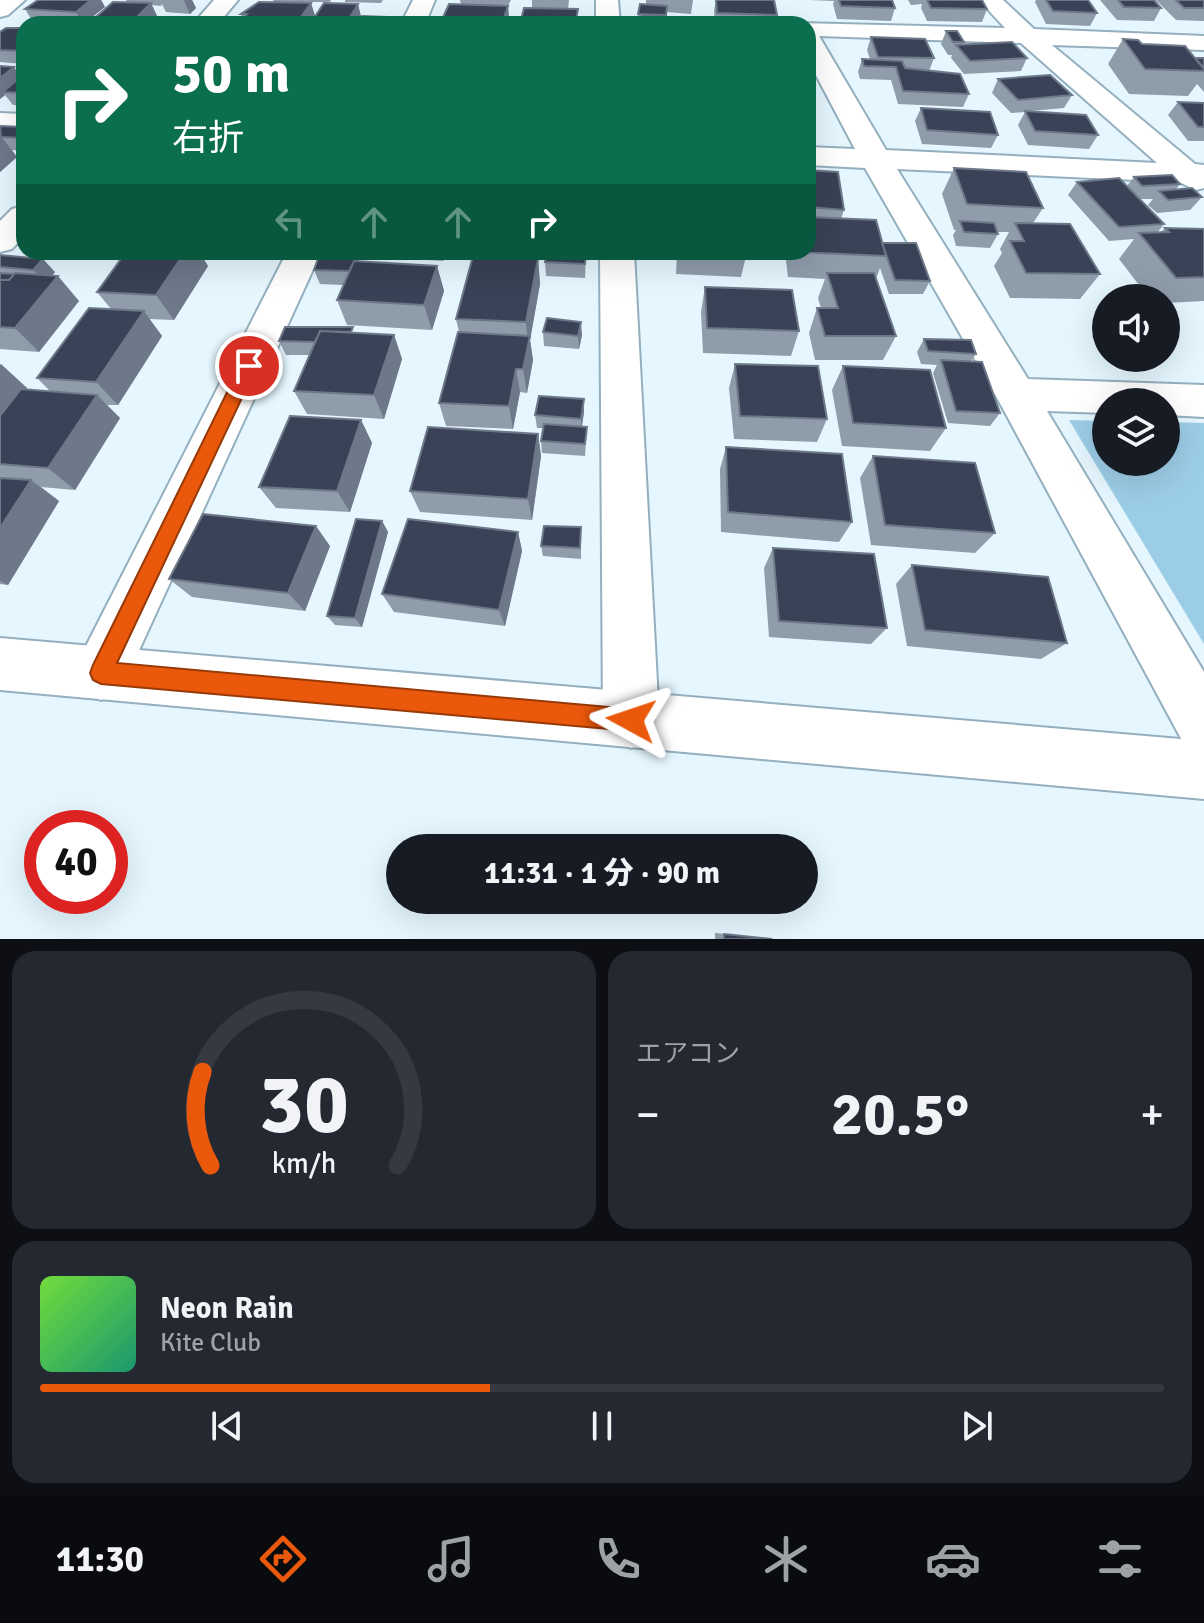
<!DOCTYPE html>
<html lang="ja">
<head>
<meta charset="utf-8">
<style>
  body { margin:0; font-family:Signika,"Noto Sans JP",sans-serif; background:#242831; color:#f1f3f6; height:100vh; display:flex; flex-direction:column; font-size:30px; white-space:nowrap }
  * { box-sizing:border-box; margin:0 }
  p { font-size:26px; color:#9ea1a6 }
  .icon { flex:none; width:44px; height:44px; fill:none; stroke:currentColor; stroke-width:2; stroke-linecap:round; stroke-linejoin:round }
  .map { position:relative; height:939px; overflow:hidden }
  .sheet { display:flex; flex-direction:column; gap:12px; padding:12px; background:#0d0f14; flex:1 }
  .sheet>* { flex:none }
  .hud { position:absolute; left:16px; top:16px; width:800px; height:244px; border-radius:24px; box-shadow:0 8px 32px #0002; background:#0b6e4f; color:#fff; overflow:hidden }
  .fabs { position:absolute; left:1092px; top:284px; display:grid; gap:16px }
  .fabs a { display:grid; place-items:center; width:88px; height:88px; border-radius:50%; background:#171b24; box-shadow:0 8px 32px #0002; font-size:40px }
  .speed { position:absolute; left:24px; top:810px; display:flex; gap:16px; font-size:40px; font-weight:700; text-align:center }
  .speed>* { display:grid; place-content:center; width:104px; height:104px; border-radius:50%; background:#171b24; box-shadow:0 8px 32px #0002; line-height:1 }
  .speed .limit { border:12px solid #d22; background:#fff; color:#111 }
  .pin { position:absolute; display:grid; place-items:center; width:68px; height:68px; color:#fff; margin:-34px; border:4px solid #fff; border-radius:50%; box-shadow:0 2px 8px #0007 }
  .me { position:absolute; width:88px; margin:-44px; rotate:275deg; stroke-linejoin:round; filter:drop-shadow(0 0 6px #0008) }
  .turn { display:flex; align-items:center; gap:28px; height:168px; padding:0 24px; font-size:36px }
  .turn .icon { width:104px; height:104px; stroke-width:2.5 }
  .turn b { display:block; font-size:56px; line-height:68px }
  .lanes { display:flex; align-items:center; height:76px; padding:0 24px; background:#0003; justify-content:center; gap:40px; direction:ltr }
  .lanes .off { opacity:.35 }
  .big { font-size:60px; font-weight:800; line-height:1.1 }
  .sheet .tile { flex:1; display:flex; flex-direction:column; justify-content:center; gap:12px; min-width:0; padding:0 28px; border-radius:24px; background:#242831 }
  .sheet .dial { align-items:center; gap:0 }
  .dial svg { height:208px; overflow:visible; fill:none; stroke:#363941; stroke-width:7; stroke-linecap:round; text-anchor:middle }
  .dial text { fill:#f1f3f6; stroke:none }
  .song { display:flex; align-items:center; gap:24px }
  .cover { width:96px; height:96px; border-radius:12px; background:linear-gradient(135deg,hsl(100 70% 55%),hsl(160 70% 35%)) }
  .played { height:8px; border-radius:4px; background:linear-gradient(90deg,#ea580c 40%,#363941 40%) }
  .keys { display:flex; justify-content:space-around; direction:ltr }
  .heat { display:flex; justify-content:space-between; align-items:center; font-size:44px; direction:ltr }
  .sheet .tiles { flex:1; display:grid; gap:12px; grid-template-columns:1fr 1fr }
  .tile:last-child { grid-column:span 2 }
  .trip { position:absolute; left:386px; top:834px; width:432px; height:80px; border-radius:40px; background:#171b24; box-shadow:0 8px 32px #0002; font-weight:800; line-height:80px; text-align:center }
  .dock { display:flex; height:128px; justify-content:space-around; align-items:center; background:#090b0e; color:#9ea1a6 }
  .dock .icon { width:56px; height:56px }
  .dock .on { color:#ea580c }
  .dock b { font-size:36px; color:#f1f3f6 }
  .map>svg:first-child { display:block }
</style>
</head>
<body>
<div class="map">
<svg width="1204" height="939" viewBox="0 0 1204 939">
  <rect width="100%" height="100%" fill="#e5f6ff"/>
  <path fill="#9ccde7" d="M1069 420 1106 421V462H1166V422L1204 423V644Z"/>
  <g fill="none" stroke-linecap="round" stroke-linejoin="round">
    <defs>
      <path id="minor" d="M0 0H25L8 15 0 17Z
        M214 0H238L218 24H193Z
        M413 0H435L425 24H401Z
        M596 0H618L620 24H596Z
        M979 0H1003L1034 29 1204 36V50L1052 45 1195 164 1204 165V188L1196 190 1179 182 897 169 1028 379 1204 385V417L1166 415V402H1106V413L1047 411 1204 672V752L1184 744 1001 405 865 168 808 165V147L855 149 808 60V24L799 23 1005 28ZM819 36 1021 43 1157 163 886 150Z
        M0 113 24 114V132L0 131Z
        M24 206V236L12 249 0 252V221L12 209Z
        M287 252H321L120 692 101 700 82 692 74 673 82 654Z
        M600 252H634L659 720 651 740 631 748 611 740 603 720Z"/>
      <path id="tertiary" d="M0 638 1204 741V799L0 690Z"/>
    </defs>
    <use href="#minor" stroke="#94afbd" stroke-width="4"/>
    <use href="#tertiary" stroke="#94afbd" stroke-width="4"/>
    <use href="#minor" fill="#fff" fill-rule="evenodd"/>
    <use href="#tertiary" fill="#fff" fill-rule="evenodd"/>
  </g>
  <path fill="#8f9caa" d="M38 0H101L105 7 84 24 33 22 25 9Z
    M126 0H192L196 8 190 14 166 12 162 4 161 6 152 5 157 16 149 24H89L127 3Z
    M273 0H331L330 2H274Z
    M345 0H383L381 3 345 2Z
    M460 0H511L508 6 509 19 508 24H440L461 4Z
    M532 0H569L568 9 532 8Z
    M646 0H693L691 14 667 12 666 17 704 24H638V14L646 5Z
    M716 0 777 15 775 24H715L714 11Z
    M809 0H892L895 8 891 21 837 19 833 4 834 1Z
    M908 0H982L987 9 982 22 927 21 921 8 922 4 911 5Z
    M1036 0H1088L1097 13 1090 26 1046 24 1035 2Z
    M1100 0H1154L1161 8 1154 21 1117 20Z
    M1156 0H1204V21L1176 20Z
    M311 3 315 16 309 24H244L241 14Z
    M358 4 361 17 388 24H358V23L357 24H313L312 21Z
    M578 9V24H520Z
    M24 28V64L0 62V32Z
    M946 31 964 42 963 45 1027 58 1021 71 964 74 951 58 952 55H948L941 44Z
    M871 37 934 58 929 71 969 94 963 107 898 104 891 80 860 79 858 72 862 59H870L867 50Z
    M1123 39 1195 58H1204V92L1197 84 1188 96 1129 94 1108 64Z
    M0 66 21 77 24 74V106L13 105 5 95 0 99Z
    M998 79 1072 95 1064 108 1030 111 1098 135 1089 149 1028 145 1018 125 1025 112 1011 113 992 93Z
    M808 101 813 125 809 139H808Z
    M1178 102 1204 103V141H1188L1168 115Z
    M921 108 998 135 991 148 922 144 915 121Z
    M0 126 24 127V151L12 150 17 157 0 172Z
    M954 168 1043 208 1033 223 1100 274 1080 299 1010 298 994 266 1002 253 1000 249 1009 232H997L998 234 990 248 956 246 953 235 956 230H954L942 194Z
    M808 170 844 210 841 219 882 243 930 281 923 294H889L880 268 876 279 896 336 883 360H815L809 333 817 308H821L818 298 825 279 788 277 785 252H808Z
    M1134 177 1180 184 1176 189 1202 197 1190 210 1157 213 1148 205 1153 199H1140L1164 224 1157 233 1161 232 1165 228 1204 229V301L1166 303V298H1149L1119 259 1134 239 1109 241 1068 195 1077 182 1127 186Z
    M61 252H212L209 255H201L208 266 174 320 149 319 162 336 118 405H107L120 418 75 490 41 487 59 501 8 585 0 584V364L27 388 26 390 51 392 37 378 111 309 97 292 123 257Z
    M365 252H446L443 261 366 256Z
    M480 252H533L532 258 538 259 540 284 530 340 533 360 527 393 520 392 513 429 446 426 439 403 459 332 456 319Z
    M677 252H747L741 277 676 274Z
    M586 254 585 278 546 276 545 262Z
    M0 255 55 272 52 276 79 301 39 352 0 349Z
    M357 258 359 262 437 266 444 291 432 330 347 325 337 300 343 285 320 284 314 270Z
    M705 287 799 331 791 356 703 353 701 312Z
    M543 332 582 335 579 349 544 346Z
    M355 333 394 335 402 359 384 419 307 414 294 391 309 355H286L279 341Z
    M924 339 976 354 971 361 1000 413 990 426 948 423 933 373 937 365 921 364 917 352Z
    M735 364 827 419 817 442 734 439 729 388Z
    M843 366 946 428 930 451 842 446 832 390Z
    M584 412 582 426 587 427 585 456 542 453 541 441 543 428H537L535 415Z
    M361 420 372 443 350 512 276 508 259 487Z
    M538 434 541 456 532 520 420 512 410 491Z
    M726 447 852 522 839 542 721 532 720 469Z
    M873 456 995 533 975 553 871 545 860 478Z
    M382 521 388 532 362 627 335 625 327 616Z
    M581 527V559L543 556 541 546Z
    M518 532 522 551 505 626 394 612 382 594Z
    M330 546 305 611 192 597 169 579Z
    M773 548 887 628 871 644 769 637 764 568Z
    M912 565 1067 643 1041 659 907 646 896 584Z
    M715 933 776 939H715Z"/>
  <path fill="#6d7889" d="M91 0H101L105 7 83 24 76 12Z
    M185 0H192L196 8 190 14 184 1Z
    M151 3 157 16 149 24H130Z
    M311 3 315 16 309 24H299L298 21Z
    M358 4 361 17 357 24H348L347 22Z
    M508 6 509 19 508 24H502Z
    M14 67 23 80 3 92 5 95 0 99V78Z
    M0 135 17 157 0 172Z
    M185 252H199L208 266 174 320 156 295Z
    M441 252H446L443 261Z
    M43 259 55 272 45 283 33 270Z
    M538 259 540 284 530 340 533 360 527 393 523 369 528 343 526 322Z
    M437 266 444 291 432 330 424 305Z
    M58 276 79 301 39 352 15 328Z
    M144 311 162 336 118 405 96 382Z
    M581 322 582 335 579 349 578 336Z
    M394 335 402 359 384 419 374 395Z
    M1 364 27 388 0 423V365Z
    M516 369 520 392 513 429 509 406Z
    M97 395 120 418 75 490 48 468Z
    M584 399V412L581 431V419Z
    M361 420 372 443 350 512 337 491Z
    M538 434 541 456 532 520 528 499Z
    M31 480 59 501 8 585 0 581V528Z
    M382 521 388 532 362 627 355 618Z
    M316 526 330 546 305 611 288 593Z
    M518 532 522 551 505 626 499 610Z"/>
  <path fill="#394256" stroke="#6d7889" stroke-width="2" d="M38 0H91L76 12 25 9Z
    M716 0H774L777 15 717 13Z
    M839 0H892L895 8 841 6Z
    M927 0H982L987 9 931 8Z
    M1046 0H1088L1097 13 1053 11Z
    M1118 0H1154L1161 8 1124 7Z
    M1176 0H1204V8H1184Z
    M113 2 151 3 130 24 89 23Z
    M259 2 311 3 298 21 243 20 247 14H241Z
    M324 3 358 4 347 22 312 21Z
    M449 4 508 6 502 23 473 22 472 24H440Z
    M640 4 667 6 666 15 638 14Z
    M524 8 578 9 576 20H567V24H520Z
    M362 16 386 17 382 23 358 22Z
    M642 16 704 19V24H641Z
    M6 28H24V51L0 50V32Z
    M946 31H957L964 42H953Z
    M871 37 925 39 934 58 878 57Z
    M1123 39 1138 40 1142 44 1185 46 1204 69V71L1145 69Z
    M1012 42 1027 58 970 61 956 45Z
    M1195 58H1204V68Z
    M862 59 902 61 905 68 960 74 969 94 903 91 896 67 864 66Z
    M0 66 14 67 0 78Z
    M24 74V93L3 92Z
    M1050 75 1072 95 1018 100 998 79Z
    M808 101 813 125H808Z
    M1178 102 1204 103V127H1198Z
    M921 108 990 112 998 135 927 130Z
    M1025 111 1086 115 1098 135 1035 131Z
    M0 126 24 127V138L1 137Z
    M954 168 1026 172 1043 208 967 204Z
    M808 170 838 172 844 210 808 207Z
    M1172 175 1180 184 1142 186 1134 177Z
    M1119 178 1164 224 1119 227 1077 182Z
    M1192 188 1202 197 1168 200 1159 191Z
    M808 217 876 220 886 256 797 252H808Z
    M960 221 994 223 998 234 964 232Z
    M1015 223 1070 224 1100 274 1026 273 1010 241H1024Z
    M1165 228 1204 229V277L1176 278 1139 233 1169 232Z
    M882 243H916L930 281 895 280Z
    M126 252H185L156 295 97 292Z
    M480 252H529L528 258 479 256Z
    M547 252 586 254 585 264 545 262Z
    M0 255 43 259 33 270 0 267Z
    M319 256 357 258 356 261H354L349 271 314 270Z
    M473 256 538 259 526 322 456 319Z
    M354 261 437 266 424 305 337 300Z
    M0 273 14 274 9 280H0Z
    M15 273 58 276 15 328 0 327V280H9Z
    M827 273H874L896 336H825L817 308H838Z
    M705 287 792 290 799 331 707 328Z
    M89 308 144 311 96 382 37 378Z
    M547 318 581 322 578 336 543 332Z
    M285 327H353L351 332 320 331 315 342 279 341Z
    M320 331 394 335 374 395 294 391Z
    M458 332 530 336 523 369H516L509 406 439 403Z
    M924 339 971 340 976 354 928 351Z
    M941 360 982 362 1000 413 956 411Z
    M735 364 818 366 827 419 740 416Z
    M843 366 930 370 946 428 853 423Z
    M21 389 97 395 48 468 0 464V416Z
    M539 396 584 399 581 419 535 415Z
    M290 416 361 420 337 491 259 487Z
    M544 424 587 427 585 444 541 441Z
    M428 427 538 434 528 499 410 491Z
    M726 447 842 454 852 522 728 512Z
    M873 456 975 463 995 533 885 525Z
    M0 478 31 480 0 528Z
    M203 514 316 526 288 593 169 579Z
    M356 519 382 521 355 618 327 616Z
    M408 519 518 532 499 610 382 594Z
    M544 526 581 527 580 548 541 546Z
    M773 548 874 554 887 628 779 621Z
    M912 565 1048 577 1067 643 925 630Z
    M724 934 772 939H724Z"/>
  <path fill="#ea580c" stroke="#983908" stroke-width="2" d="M249 360 257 366 117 663 631 709 639 712 642 720 639 728 631 731 101 684 93 680 90 673 93 665 240 366Z"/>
</svg>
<div class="fabs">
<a><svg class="icon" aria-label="sound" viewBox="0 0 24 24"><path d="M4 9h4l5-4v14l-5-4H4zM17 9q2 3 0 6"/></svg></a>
<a><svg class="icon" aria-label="layers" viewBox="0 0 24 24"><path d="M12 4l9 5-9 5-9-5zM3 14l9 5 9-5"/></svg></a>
</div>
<div class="speed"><div class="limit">40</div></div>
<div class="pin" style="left:249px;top:366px;background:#d93025"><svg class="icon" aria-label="arrive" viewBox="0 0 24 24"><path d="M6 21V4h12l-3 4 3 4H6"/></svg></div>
<svg class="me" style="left:631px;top:720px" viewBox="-20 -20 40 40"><path d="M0-17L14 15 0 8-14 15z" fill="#ea580c" stroke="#fff" stroke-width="4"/></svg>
<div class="trip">11:31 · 1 分 · 90 m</div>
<div class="hud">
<div class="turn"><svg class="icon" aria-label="right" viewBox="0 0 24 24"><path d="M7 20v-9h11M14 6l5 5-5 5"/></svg><div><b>50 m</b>右折</div></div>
<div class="lanes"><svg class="icon off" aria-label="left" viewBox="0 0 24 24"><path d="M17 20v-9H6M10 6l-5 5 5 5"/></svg><svg class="icon off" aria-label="ahead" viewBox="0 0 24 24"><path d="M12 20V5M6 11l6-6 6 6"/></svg><svg class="icon off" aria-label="ahead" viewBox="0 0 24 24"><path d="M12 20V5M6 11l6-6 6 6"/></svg><svg class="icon" aria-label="right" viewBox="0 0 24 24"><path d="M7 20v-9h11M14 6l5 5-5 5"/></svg></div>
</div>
</div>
<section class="sheet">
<div class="tiles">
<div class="tile dial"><svg viewBox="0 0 100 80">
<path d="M14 69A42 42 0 1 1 86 69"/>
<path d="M14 69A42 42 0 0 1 11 33" stroke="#ea580c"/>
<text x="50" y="56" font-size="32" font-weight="700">30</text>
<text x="50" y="72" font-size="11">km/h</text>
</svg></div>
<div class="tile"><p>エアコン</p>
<div class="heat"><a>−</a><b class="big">20.5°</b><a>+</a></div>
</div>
<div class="tile">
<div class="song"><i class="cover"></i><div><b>Neon Rain</b><p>Kite Club</p></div></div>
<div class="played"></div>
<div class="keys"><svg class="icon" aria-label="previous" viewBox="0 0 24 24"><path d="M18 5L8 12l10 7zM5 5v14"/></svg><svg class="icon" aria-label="pause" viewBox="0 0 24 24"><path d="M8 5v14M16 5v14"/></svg><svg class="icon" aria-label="next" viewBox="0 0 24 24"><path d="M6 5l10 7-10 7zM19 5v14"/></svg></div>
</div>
</div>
</section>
<nav class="dock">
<b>11:30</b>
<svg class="icon on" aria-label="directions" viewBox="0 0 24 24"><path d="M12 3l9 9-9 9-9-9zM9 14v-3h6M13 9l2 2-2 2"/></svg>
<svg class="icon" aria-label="music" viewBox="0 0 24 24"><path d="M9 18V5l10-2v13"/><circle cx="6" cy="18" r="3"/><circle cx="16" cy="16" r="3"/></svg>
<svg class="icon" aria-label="phone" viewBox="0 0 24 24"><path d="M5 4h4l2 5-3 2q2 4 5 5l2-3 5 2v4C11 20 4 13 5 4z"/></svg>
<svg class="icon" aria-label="climate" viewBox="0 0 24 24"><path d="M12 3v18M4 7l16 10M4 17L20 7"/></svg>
<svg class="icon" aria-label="car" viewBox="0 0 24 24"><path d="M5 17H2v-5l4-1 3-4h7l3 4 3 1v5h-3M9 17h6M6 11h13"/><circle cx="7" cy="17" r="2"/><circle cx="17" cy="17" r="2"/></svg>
<svg class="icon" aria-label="filters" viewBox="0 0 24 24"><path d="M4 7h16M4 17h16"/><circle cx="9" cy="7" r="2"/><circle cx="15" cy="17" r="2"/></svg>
</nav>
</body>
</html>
